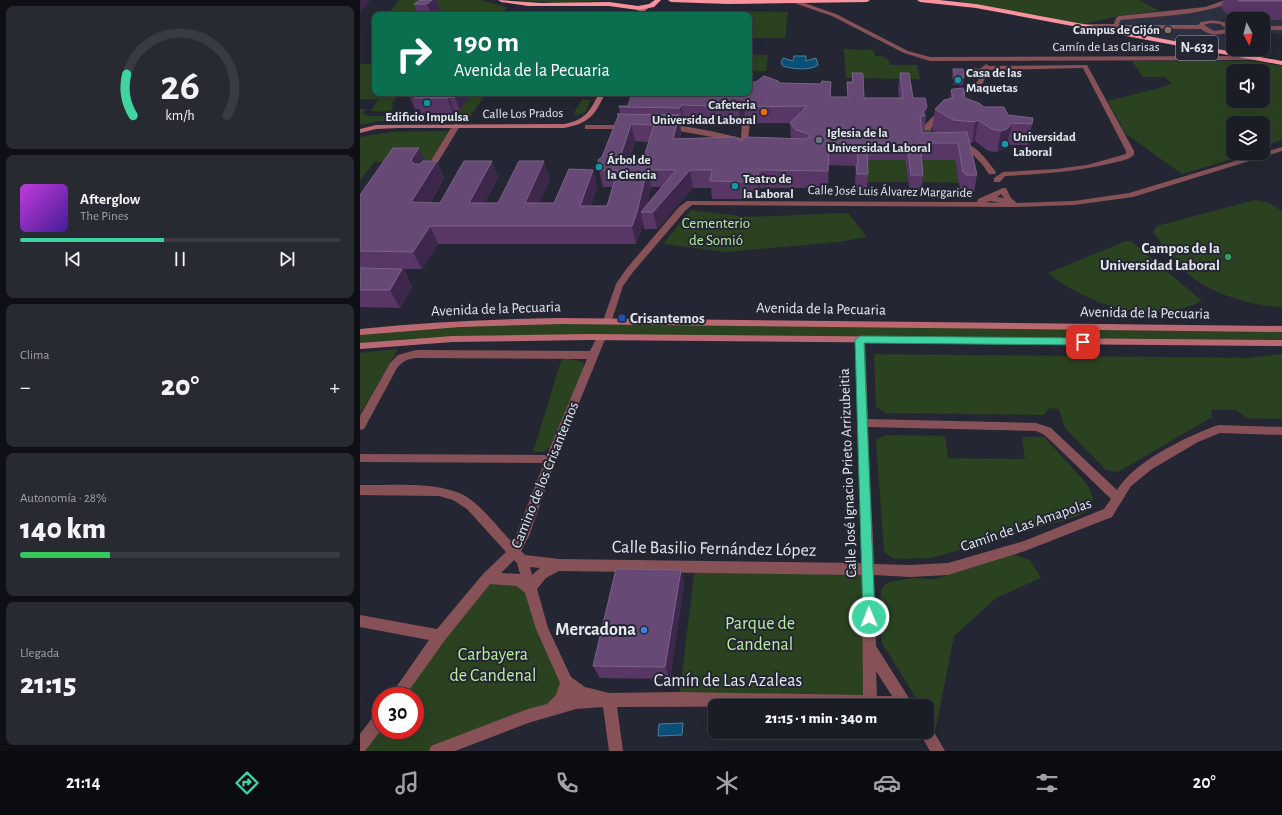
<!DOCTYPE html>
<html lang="es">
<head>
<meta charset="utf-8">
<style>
  body { margin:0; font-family:"Alegreya Sans",sans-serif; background:#282a32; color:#f1f3f6; height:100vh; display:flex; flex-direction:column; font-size:15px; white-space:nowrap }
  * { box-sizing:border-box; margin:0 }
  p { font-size:13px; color:#a0a2a7 }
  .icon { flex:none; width:22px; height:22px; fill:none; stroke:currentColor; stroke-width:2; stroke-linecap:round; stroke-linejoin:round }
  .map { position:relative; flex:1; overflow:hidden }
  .drawer { display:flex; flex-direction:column; gap:6px; padding:6px; background:#0f1015; width:360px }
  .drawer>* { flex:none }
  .guide { position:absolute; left:12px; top:12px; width:380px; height:84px; border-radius:8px; box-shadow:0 4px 16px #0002,0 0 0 1px #393b43; background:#0b6e4f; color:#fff; overflow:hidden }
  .needle { width:26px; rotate:173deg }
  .fabs { position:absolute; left:866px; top:12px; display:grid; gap:8px }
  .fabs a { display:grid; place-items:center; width:44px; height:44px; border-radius:8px; background:#1b1d26; box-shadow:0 4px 16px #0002,0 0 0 1px #393b43; font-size:20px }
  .speed { position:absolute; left:12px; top:687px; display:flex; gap:8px; font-size:20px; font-weight:700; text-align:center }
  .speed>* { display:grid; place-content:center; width:52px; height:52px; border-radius:50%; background:#1b1d26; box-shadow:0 4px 16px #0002,0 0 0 1px #393b43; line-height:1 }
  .speed .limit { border:6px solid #d22; background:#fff; color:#111 }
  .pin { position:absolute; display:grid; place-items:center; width:34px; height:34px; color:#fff; margin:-17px; border-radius:8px; box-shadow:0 2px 6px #0006 }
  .me { position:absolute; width:44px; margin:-22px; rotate:359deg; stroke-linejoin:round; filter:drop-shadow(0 0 3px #0008) }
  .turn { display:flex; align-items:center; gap:14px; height:84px; padding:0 16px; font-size:18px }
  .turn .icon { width:52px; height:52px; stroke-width:2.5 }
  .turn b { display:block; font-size:28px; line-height:34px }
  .big { font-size:30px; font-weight:800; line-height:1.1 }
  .drawer .card { flex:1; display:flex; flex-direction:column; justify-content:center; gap:6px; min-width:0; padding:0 14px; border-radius:8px; background:#282a32 }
  .drawer .dial { align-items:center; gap:0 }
  .dial svg { height:104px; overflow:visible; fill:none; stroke:#393b43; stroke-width:7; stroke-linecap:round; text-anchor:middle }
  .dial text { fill:#f1f3f6; stroke:none }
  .song { display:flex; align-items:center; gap:12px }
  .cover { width:48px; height:48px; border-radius:6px; background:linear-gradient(135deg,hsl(290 70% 55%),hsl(260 70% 35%)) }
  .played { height:4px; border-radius:2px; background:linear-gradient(90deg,#3fd4a2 45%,#393b43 45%) }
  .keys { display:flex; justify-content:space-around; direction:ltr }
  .heat { display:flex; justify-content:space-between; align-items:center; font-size:22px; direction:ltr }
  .charge { height:6px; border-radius:3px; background:linear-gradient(90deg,#34c759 28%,#393b43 0) }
  .trip { position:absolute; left:348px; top:699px; width:226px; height:40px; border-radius:8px; background:#1b1d26; box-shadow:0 4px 16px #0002,0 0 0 1px #393b43; font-weight:800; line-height:40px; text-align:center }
  .menu { display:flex; height:64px; justify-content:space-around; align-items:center; background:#0b0c0f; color:#a0a2a7 }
  .menu .icon { width:28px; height:28px }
  .menu .active { color:#3fd4a2 }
  .menu b { font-size:18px; color:#f1f3f6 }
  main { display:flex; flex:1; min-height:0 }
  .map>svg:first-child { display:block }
</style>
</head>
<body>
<main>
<section class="drawer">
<div class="card dial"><svg viewBox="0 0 100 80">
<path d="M14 69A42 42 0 1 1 86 69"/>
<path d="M14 69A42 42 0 0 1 9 37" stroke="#3fd4a2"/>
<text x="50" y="56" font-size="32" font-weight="700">26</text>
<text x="50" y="72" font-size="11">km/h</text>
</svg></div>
<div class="card">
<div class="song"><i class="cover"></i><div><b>Afterglow</b><p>The Pines</p></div></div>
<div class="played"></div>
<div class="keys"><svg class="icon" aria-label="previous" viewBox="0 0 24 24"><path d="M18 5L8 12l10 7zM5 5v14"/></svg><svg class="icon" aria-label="pause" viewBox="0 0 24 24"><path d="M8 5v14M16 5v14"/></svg><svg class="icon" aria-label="next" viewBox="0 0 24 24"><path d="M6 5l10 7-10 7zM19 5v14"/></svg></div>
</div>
<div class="card"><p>Clima</p>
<div class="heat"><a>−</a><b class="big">20°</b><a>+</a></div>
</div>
<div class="card"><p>Autonomía · 28%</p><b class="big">140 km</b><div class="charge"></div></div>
<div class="card"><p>Llegada</p><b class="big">21:15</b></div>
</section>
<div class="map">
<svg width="922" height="751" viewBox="0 0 922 751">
  <rect width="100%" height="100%" fill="#242733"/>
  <path fill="#2c3041" d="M922 0V34L903 33V19H873V49H903V35L905 43 901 59 725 26 758 27 756 20 859 5Z"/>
  <path fill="#2b4220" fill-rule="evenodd" d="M40 0H120L147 7 143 13H28Z
    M156 0H245L198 3Z
    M600 0H779L800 11 764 15 723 24 599 1Z
    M334 11 428 12 425 38H389V15H333Z
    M484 49 513 50 515 56H521L529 60 530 65H557L560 79 486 78Z
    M389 55H408L406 71H389Z
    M772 61H894L922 66V140L903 146V123H873V153H893L822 174 765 133 748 101 807 86 806 85 812 84 805 77H783ZM873 71H903V101H873Z
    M0 64H15V93H39L31 105H34L30 112 11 111 19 99H0Z
    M102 93H126L107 122H68L72 116H96L109 96Z
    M222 99 231 100 225 113 216 115 214 113Z
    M0 109H5L3 113 7 116H41L37 122 21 121 0 125Z
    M88 131 72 160 14 162 0 181V137L31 132Z
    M506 160H545L548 182H507Z
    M558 160H595L599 183 561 182Z
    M895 200 907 202 922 211V307C893 306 855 295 832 277 821 268 801 244 793 232L797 226Z
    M331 210 387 217 488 213 507 237 478 242 366 252 303 244Z
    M766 241H771L842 301C792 325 731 307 688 273Z
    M248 321 922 329V343L158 337 0 346V332L37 328Z
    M38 349 0 414V353Z
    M514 354 888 358 922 354V419L887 418 876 410H851L852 417 758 472 746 470 705 428 699 409 689 408 684 415 526 413 516 407Z
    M205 358 223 362 224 368 190 447 183 452H173L201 361Z
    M526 435 585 436 588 458 665 459 662 437H684L727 484 733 498 729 510 716 517 571 558 534 559 524 552 516 440Z
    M652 554 670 560 681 578 636 598 594 636 576 728 567 715V706H561L522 643 520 628 521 589 527 583 540 580 554 578 575 579Z
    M335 567 508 569 510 702 319 699Z
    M127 578 160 580 207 682 200 703 76 751H3L21 730H55V696H37Z"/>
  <path fill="#095079" stroke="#4b7e9d" d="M434 56H446V61L456 58 458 65C450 71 432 69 423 66L421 63 423 58 433 61Z
    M323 723 322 735 298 736 299 724Z"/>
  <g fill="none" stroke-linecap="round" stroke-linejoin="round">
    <path stroke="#41444f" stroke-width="8" stroke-dasharray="8 4" stroke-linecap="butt" d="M567 128 568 133"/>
    <path fill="#865257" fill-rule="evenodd" d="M431 0H436L476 14 548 51 570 57 892 56 895 58 892 60 570 61 544 53 472 16 431 2Z
      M865 0H872C854 15 786 17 761 20L759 23 760 25H838L841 22C853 19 863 20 873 27V31C861 35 851 37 841 29L725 28 722 26 725 24H754L756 18 759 16 845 7ZM850 23 860 24 867 29 854 31 844 25Z
      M903 26H922V30H903Z
      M626 64 629 66 727 65 774 151V155C767 161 756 162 748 164 714 172 680 174 645 176L640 182H634V178L643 172 696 169 727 165 766 154V151L723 68 628 70 623 83 595 100H591V98L618 81 621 73 612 70V68L620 69Z
      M582 108 585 110 584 111 570 130H564V126L580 109Z
      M386 121 390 123 388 139 400 143 396 145 387 143 386 149H383L379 147 380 142 308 129 304 127C311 121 368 135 381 138L382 123Z
      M96 124 100 126 72 172 68 174H65L64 172 92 126Z
      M225 125H268L272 127 268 129H225Z
      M595 143C614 140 626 159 636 172L635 174H629L622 164 606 148 595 147Z
      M922 147V151L773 197 714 205 656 207 332 205 325 211 273 272 263 286 251 323 248 324 243 321 256 284 267 268 319 207 327 201 617 202 618 199 643 188H646L651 198 657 203 714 201 769 193ZM641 194 644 198 637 197ZM631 201 640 203 625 202Z
      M241 334 246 337 196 459 169 536 161 551 165 555 199 559 502 563 495 339 500 336 505 339 508 419 676 423 691 428 757 490C775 461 824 438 855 426L859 425 922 427V435L860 433 838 442 792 469 771 486 752 517 665 551 588 575 550 577 514 575 516 646 554 706 257 707 263 751H249L243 707 216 709 168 723 95 751H69L71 746 76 744 168 709 187 704 196 695 200 683 176 629 165 593 157 586 130 584 85 640 45 696H30L69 640 0 627V615L77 629 123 574 146 552 107 509 93 500 79 496 0 495V485C34 486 89 479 115 503 129 515 140 530 153 543L184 463 0 462V454L187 455 227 359 56 358C47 359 43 361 37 368L4 429 0 430V416L30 363 38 355 56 350 230 351 238 335ZM508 427 676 431 683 434 691 441 751 499 744 509 664 541 588 563 550 565 514 564ZM154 560 157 563 160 574 141 573ZM170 567 180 568 172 575ZM199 571 502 575 503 695 319 692 249 693 225 687 211 677 188 628 177 589 186 578ZM516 671 532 696H517Z
      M21 711V730L5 751H0V734L16 713Z
      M567 725 571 727 585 751H570L559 732H567Z"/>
    <path fill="#ba6972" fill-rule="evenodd" d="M287 5 290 7 289 8 278 15H271Z
      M239 93H245C235 116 229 123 204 128H38L16 129 0 133V129L16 125 204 124C225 120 230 112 239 93Z
      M201 318 922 326V332L201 324 100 327 0 335V329C67 322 134 319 201 318Z
      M227 334 922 340V346L227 340 93 342 0 349V343L93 336Z"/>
    <path fill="#f9939e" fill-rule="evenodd" d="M138 0 181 3 249 2 278 6 289 4 295 0H301L294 7 278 10 249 6H168L141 2Z
      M308 0H510L507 2 368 4 311 2Z
      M557 0H579L616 4 922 61V65L616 8 560 2Z"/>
  </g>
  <path fill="#583666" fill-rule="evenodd" d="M77 0 82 15H58L54 4Z
    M864 0H922V20H903V19H873V20H872L861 7Z
    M593 69 604 78 603 85H594L592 76Z
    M492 73 504 98H539L538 89 540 73 553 98 567 107 564 133H562H577L572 130 575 109 590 98 591 90 605 98 624 107 672 124 668 145H647L642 150 637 152 628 151 615 141 612 143H610L617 175 614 192H603L602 189H600L595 160H561L563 175 561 192H550L545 160H508V174L507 192H496L495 183 496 166 469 165 468 188H400L399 195H391V199H352L351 188H333L297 229H284L283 222 281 230 276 244H78L62 269H43L52 287 40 308 0 307V195L59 148 65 161H77L84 178 70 203H80L132 161 138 178 125 203H138L190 179 179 203H194L233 170 237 187 231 206H247L252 187H243L239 170 242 157 258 119 257 114H260L259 107 420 83 461 84 471 82V97H487V82H492ZM385 120 391 123H430L431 139 381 141 320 139 321 132 320 125H323L324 122 380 123ZM275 141 289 142 284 157 280 161H269ZM291 187H301L287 204Z
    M49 95 109 96 100 111H94L93 113H61L59 109H55Z
    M321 570 324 583 310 679 240 678 233 666Z"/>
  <path fill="#3d284c" d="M0 0H9L10 1 0 12Z
    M72 0H77L82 15H71L67 4Z
    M97 93H108L109 96 100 111 95 97Z
    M89 97 94 111 93 113 88 98Z
    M384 103 385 120 380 123 379 107Z
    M321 105 324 122 323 125 320 108Z
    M567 107 564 124 565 116 563 112Z
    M319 115 321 132 316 156 313 139Z
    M618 120 615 141 612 143 615 122Z
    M652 123 647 145 642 150 637 152 641 131Z
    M271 124 275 141 263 178 259 161Z
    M59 148 67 165 59 178 51 160Z
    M469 148V165L468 188V171Z
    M77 161 84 178 59 220 51 202Z
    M132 161 138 178 116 220 109 203Z
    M184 161 190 179 171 221 165 203Z
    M233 170 237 187 225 223 220 206Z
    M287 170 291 187 285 212H281L283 222 281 230 276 244 272 226Z
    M330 170 333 188 297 229 293 212Z
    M399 170 400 188 399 195 398 177Z
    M389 177 391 195V199L389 182Z
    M70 226 78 244 62 269 53 252Z
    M42 269 52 287 40 308 30 290Z
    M321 570 324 583 310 679 305 667Z"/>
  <path fill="#674975" stroke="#7b6288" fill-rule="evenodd" d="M60 0H72L67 4H54Z
    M878 0H922V1H879Z
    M593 69H603L604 78H595Z
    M492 73H502L503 74 504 98H543L540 73H549L553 98H565L567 107 563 112 565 116H560L562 133 607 132 617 175H606L605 172H603L598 143H560L563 175H551L547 143H507L508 174H497L496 165H498L497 148H469L468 171 399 170 398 177H389V182L350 181 352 170H330L293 212H281L316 170H287L277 212 272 226H70L53 252 0 251V195L33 148H59L51 160 54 164H60L63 161H77L51 202 80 203 104 161H132L109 203H138L159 161H184L165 203H194L209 169 233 170 220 206H247L258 170H239L238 160 242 157 259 114H257L319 115 313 139 375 137 381 141 386 137 445 139 451 136 446 133 436 130 430 123 447 106 390 107 384 103 379 107 321 105 320 108 259 107V106H268L272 93H389V82H396L404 76 418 81 420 83 461 84 462 81 471 82 470 97H488L487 82H493ZM271 124 294 125 284 157 280 161H259Z
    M603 88 605 98 619 103 624 107H644L648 115 673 118 672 124 652 123 647 129 641 131 632 129 618 120 615 122 593 120 575 109 584 100 593 98 591 90 593 89Z
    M51 93H97L95 97H89L88 98H55L57 95H49Z
    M0 268 42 269 30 290H0Z
    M256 569 321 570 305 667 233 666Z"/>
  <path fill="#3fd4a2" stroke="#298a69" d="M500 336 723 338 727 342 723 345 504 343 515 617 513 621 509 622 505 621 503 617 495 340Z"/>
  <circle fill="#8d6e63" stroke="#242733" stroke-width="1.5" cx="808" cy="30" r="4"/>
  <g fill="#0f9aa8" stroke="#242733" stroke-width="1.5">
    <circle cx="598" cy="80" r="4"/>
    <circle cx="67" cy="103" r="4"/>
    <circle cx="645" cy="144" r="4"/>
    <circle cx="239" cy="167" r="4"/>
    <circle cx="375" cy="186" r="4"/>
  </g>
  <circle fill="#e8710a" stroke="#242733" stroke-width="1.5" cx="404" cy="112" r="4"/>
  <circle fill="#6b7280" stroke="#242733" stroke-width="1.5" cx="459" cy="140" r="4"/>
  <circle fill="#2e9e5b" stroke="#242733" stroke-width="1.5" cx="868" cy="257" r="4"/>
  <rect fill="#1a4fb4" stroke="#242733" stroke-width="1.5" x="258" y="314" width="8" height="8" rx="2"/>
  <circle fill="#3f7fe0" stroke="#242733" stroke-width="1.5" cx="284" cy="630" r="4"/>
  <g text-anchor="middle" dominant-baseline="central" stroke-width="4" stroke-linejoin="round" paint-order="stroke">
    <g font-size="13" font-weight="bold" fill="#e6e8f0" stroke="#242733" text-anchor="start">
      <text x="800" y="30" text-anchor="end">Campus de Gijón</text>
      <text x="606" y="73">Casa de las<tspan x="606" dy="15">Maquetas</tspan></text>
      <text x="396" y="105" text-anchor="end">Cafeteria<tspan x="396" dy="15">Universidad Laboral</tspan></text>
      <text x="67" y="117" text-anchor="middle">Edificio Impulsa</text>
      <text x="467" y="133">Iglesia de la<tspan x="467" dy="15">Universidad Laboral</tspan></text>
      <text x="653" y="137">Universidad<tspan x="653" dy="15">Laboral</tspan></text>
      <text x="247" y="160">Árbol de<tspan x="247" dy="15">la Ciencia</tspan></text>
      <text x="383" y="179">Teatro de<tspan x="383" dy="15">la Laboral</tspan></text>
    </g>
    <g font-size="13" fill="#e6e8f0" stroke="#242733">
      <text x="746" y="47">Camín de Las Clarisas</text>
      <text transform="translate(163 114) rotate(-1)">Calle Los Prados</text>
      <text transform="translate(530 192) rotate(1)">Calle José Luis Álvarez Margaride</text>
    </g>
    <rect fill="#242733" stroke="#acaeb7" stroke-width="1" x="816" y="36" width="42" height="24" rx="3"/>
    <g font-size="14" font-weight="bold" fill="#e6e8f0">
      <text x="837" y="48">N-632</text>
    </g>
    <g font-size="15" fill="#b6ee9b" stroke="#242733">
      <text x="356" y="223">Cementerio<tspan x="356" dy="17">de Somió</tspan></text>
    </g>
    <g font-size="15" font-weight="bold" fill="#e6e8f0" stroke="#242733" text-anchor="end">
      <text x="860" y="248">Campos de la<tspan x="860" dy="17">Universidad Laboral</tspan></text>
      <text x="270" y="318" text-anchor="start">Crisantemos</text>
    </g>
    <g font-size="15" fill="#e6e8f0" stroke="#242733">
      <text transform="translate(136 309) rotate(-2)">Avenida de la Pecuaria</text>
      <text transform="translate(461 309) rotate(1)">Avenida de la Pecuaria</text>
      <text transform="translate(785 313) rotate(1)">Avenida de la Pecuaria</text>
      <text transform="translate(488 473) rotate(-92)">Calle José Ignacio Prieto Arrizubeitia</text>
      <text transform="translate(185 475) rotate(-68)">Camino de los Crisantemos</text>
      <text transform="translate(666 525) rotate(-19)">Camín de Las Amapolas</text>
    </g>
    <g font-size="18" fill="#e6e8f0" stroke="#242733">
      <text transform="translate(354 549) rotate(1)">Calle Basilio Fernández López</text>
      <text x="368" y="681">Camín de Las Azaleas</text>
    </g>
    <g font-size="18" fill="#b6ee9b" stroke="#242733">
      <text x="400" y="624">Parque de<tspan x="400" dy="21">Candenal</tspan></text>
      <text x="133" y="655">Carbayera<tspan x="133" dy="21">de Candenal</tspan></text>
    </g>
    <g font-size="18" font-weight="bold" fill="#e6e8f0" stroke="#242733" text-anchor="end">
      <text x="276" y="630">Mercadona</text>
    </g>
  </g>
</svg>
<div class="fabs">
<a><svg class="needle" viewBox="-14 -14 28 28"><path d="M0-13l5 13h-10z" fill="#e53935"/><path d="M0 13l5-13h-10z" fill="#a0a2a7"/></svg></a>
<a><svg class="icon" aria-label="sound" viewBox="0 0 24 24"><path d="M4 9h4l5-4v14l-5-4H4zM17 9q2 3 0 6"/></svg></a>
<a><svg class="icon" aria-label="layers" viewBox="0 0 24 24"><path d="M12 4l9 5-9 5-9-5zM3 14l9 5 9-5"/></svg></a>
</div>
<div class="speed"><div class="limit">30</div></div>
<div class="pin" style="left:723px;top:342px;background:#d93025"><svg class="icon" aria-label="arrive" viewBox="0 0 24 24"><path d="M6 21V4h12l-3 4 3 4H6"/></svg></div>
<svg class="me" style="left:509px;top:617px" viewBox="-20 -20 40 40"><circle r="17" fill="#3fd4a2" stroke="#fff" stroke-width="3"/><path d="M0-11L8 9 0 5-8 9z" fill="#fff"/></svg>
<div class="trip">21:15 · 1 min · 340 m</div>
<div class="guide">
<div class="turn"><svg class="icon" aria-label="right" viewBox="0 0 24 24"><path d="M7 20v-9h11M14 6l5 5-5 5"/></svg><div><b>190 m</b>Avenida de la Pecuaria</div></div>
</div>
</div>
</main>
<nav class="menu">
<b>21:14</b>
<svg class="icon active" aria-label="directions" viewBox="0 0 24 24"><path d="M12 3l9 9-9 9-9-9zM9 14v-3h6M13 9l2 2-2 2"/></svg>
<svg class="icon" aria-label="music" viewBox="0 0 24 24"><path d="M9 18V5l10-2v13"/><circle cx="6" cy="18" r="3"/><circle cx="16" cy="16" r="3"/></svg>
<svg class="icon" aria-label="phone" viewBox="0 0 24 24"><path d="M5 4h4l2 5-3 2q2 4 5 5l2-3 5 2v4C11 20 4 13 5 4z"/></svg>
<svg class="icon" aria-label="climate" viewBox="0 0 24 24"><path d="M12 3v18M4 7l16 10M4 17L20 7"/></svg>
<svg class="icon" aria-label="car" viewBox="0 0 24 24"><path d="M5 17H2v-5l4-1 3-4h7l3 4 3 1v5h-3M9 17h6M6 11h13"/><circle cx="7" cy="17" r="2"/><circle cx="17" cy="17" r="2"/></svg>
<svg class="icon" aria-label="filters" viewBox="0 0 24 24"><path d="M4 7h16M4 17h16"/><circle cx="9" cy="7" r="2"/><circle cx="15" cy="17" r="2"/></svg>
<b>20°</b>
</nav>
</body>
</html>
